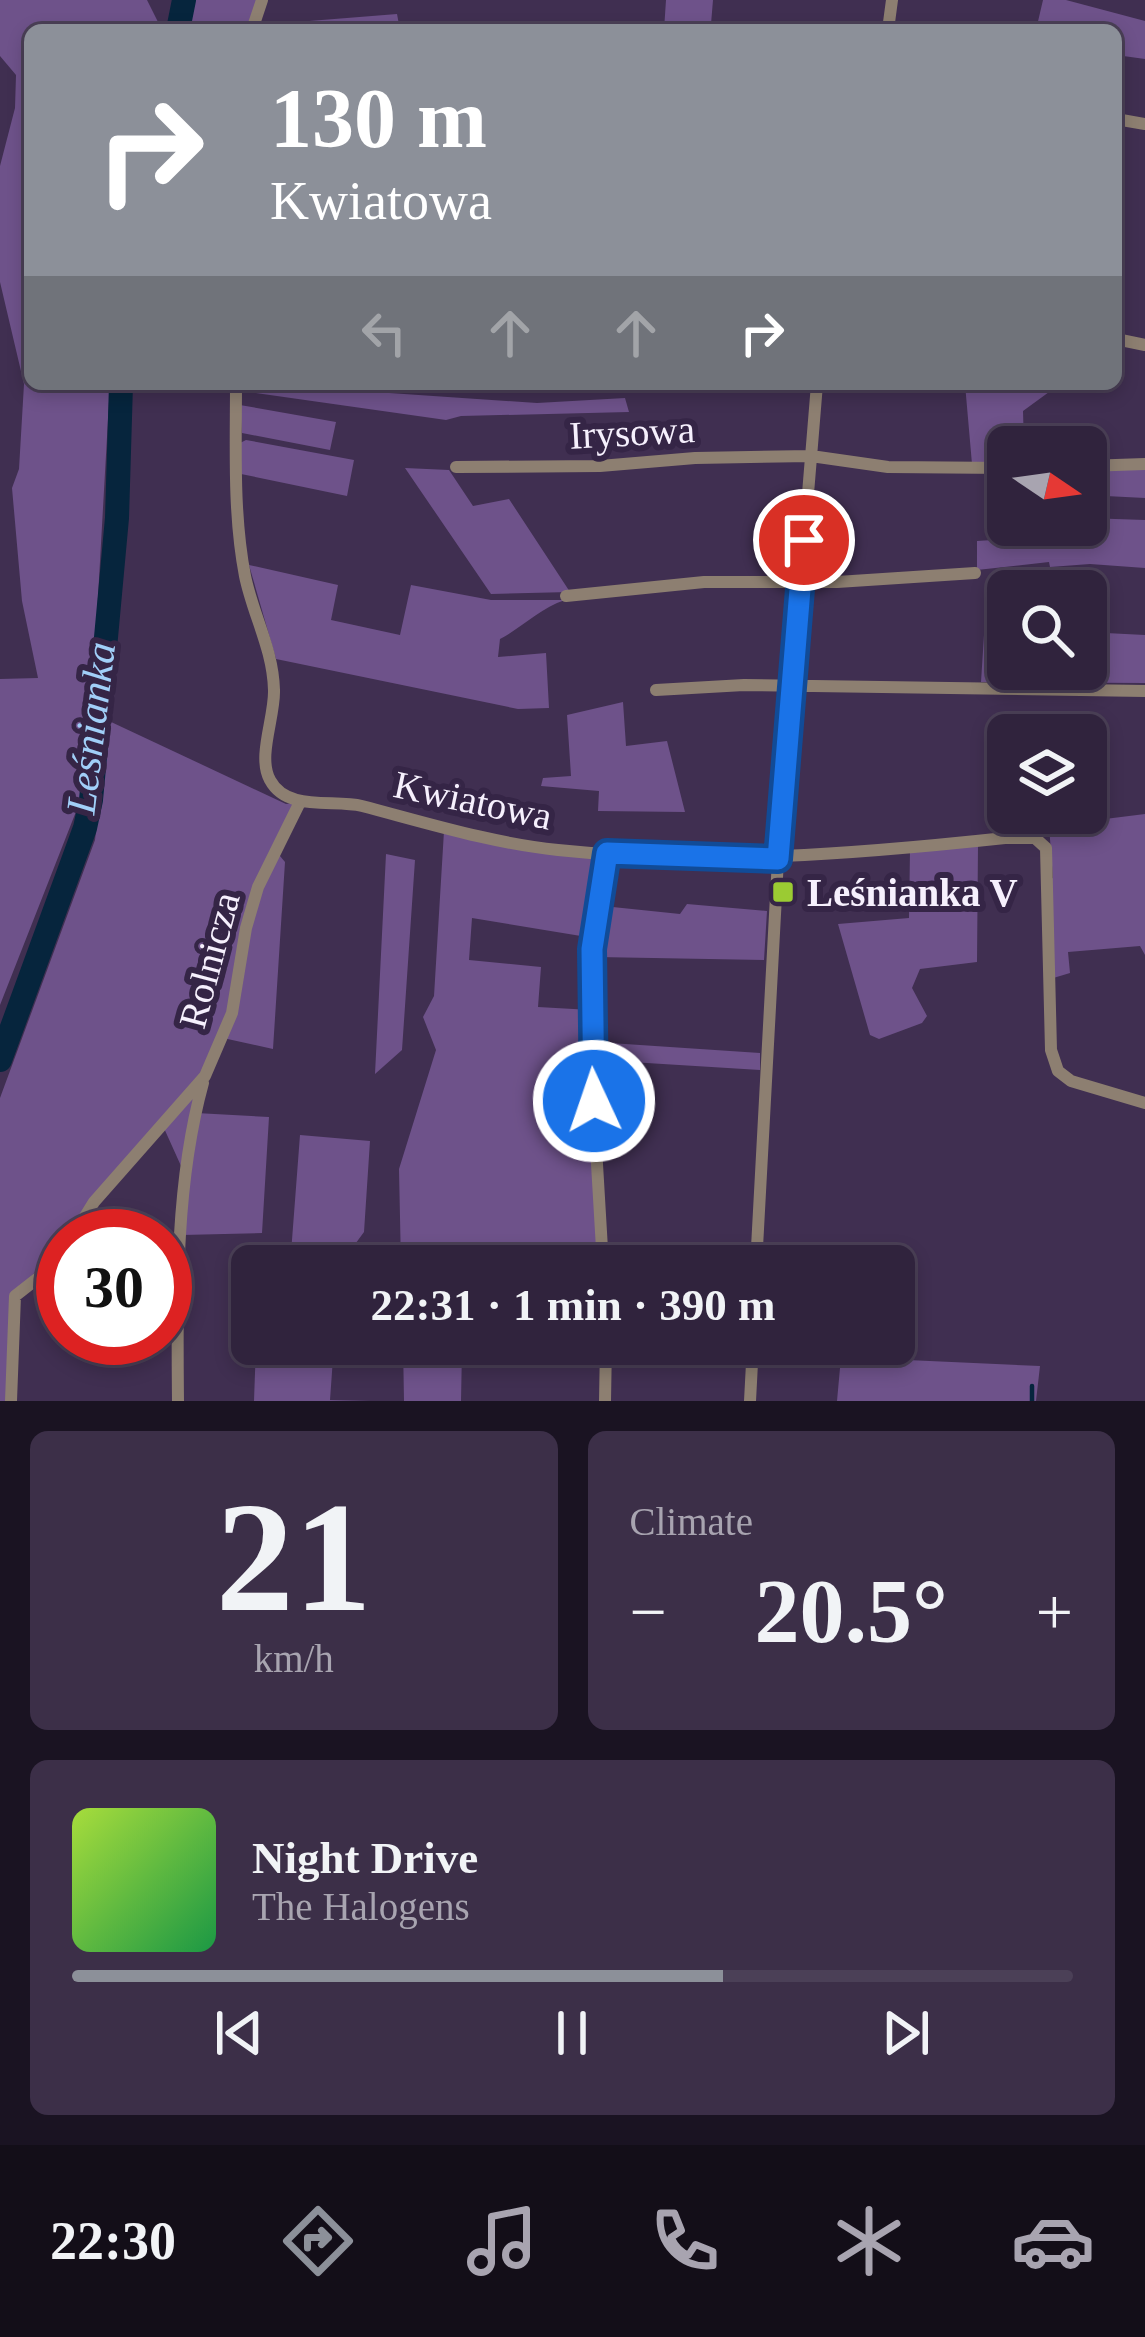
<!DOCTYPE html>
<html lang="en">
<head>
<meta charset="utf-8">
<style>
  body { margin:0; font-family:Georgia,serif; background:#3c2f48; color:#f1f3f6; height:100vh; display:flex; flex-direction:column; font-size:45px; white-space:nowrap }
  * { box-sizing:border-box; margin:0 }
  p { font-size:39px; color:#a8a4b0 }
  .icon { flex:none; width:66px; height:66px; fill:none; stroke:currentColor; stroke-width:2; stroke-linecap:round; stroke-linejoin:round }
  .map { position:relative; height:1401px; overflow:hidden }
  .panel { display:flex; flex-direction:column; gap:30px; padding:30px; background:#1a1322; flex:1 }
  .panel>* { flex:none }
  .hud { position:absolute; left:24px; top:24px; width:1098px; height:366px; border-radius:18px; box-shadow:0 6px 18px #0003,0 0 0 3px #4b4057; background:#8c9099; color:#fff; overflow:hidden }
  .needle { width:78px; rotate:103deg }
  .tools { position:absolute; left:987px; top:426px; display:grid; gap:24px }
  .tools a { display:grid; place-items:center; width:120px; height:120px; border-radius:18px; background:#30233d; box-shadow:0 6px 18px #0003,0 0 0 3px #4b4057; font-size:60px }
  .speed { position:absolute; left:36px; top:1209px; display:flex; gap:24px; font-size:60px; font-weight:700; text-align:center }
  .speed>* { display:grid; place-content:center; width:156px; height:156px; border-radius:50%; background:#30233d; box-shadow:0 6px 18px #0003,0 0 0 3px #4b4057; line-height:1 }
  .speed .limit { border:18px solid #d22; background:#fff; color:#111 }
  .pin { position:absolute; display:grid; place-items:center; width:102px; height:102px; color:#fff; margin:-51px; border:6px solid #fff; border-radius:50%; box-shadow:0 3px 12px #0007 }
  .me { position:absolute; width:132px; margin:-66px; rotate:357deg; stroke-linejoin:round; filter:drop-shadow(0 0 9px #0008) }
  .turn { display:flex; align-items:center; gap:42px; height:252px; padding:0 48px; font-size:54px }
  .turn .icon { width:156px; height:156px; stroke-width:2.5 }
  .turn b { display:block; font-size:84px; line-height:102px }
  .lanes { display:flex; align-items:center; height:114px; padding:0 48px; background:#0003; justify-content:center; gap:60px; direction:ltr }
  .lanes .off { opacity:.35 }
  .big { font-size:90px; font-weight:700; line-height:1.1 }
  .panel .widget { flex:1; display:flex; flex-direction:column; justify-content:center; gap:18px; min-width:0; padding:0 42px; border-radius:18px; background:#3c2f48 }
  .panel .dial { align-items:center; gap:0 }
  .dial b { font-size:156px; line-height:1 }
  .song { display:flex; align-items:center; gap:36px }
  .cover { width:144px; height:144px; border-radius:18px; background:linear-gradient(135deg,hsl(80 70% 55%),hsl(140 70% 35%)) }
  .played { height:12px; border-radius:6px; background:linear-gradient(90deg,#8c9099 65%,#4b4057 65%) }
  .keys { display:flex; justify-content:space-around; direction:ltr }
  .heat { display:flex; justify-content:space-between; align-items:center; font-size:66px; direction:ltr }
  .panel .tiles { flex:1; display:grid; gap:30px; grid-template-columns:1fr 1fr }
  .widget:last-child { grid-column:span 2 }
  .trip { position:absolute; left:231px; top:1245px; width:684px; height:120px; border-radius:18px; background:#30233d; box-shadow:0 6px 18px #0003,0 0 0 3px #4b4057; font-weight:700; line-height:120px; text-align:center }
  .menu { display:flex; height:192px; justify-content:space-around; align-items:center; background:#130e18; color:#a8a4b0 }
  .menu .icon { width:84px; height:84px }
  .menu .current { color:#8c9099 }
  .menu b { font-size:54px; color:#f1f3f6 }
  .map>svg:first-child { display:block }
</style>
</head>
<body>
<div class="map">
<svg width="1145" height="1401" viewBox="0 0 1145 1401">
  <rect width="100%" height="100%" fill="#402f51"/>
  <path fill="#6e528a" d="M0 0H147L162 30H30V384H110L92 703 79 804 0 1005V679L38 678 22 601 12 488 19 469 24 384 0 282V166L15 108 16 75 0 56Z
    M187 0H258L248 30H180Z
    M666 0H713L711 24 768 30H664Z
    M1043 0H1066L1145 21V59L1116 55V30H1036Z
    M397 14 400 30H258L259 25Z
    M241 384 318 393 331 389 537 403 625 398 629 412 461 416 446 420 241 391Z
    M965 384H1060L1023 411 1024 447H1008V463L972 464Z
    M240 405 336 422 330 450 242 433Z
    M246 440 354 460 347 496 241 474 240 443Z
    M1145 467V498L1086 495V469Z
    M405 468 449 470 473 506 509 499 570 592 491 594Z
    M1086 518 1145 520V568L1090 564 1050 567 1049 562 977 570V541L1008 539 1009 525H1086Z
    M249 565 338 585 331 620 400 635 411 585 491 600H565C540 608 523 627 500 639L498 657 546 653 549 708 518 709 276 659Z
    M1086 632 1145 635V683L981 682 984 635H1008V669H1086Z
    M623 702 626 746 667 741 685 812 598 811 599 791 541 786 543 778 571 776 567 715Z
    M109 721 286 804 300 802 275 850 285 862 273 1049 223 1038 196 1113 269 1117 262 1233 182 1235 186 1177 163 1126 15 1295V1401H0V1098L95 840Z
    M1145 814V955L1140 946 1068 952 1070 973 1050 979V879L1053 878 1049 826Z
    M444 831 607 853 593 938 472 918 469 960 541 967 538 1007 591 1010 603 1266H401L399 1169 436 1050 423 1017 434 996Z
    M978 845 977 962 920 969 912 988 927 1016 922 1023 879 1039 870 1035 838 924 909 918 910 851Z
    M386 854 415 860 402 1050 375 1074Z
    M687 904 767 911 764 960 597 957 603 906 680 914Z
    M595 1042 760 1053V1070L598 1060Z
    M300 1135 370 1141 364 1232 339 1266H290Z
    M256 1344H334L330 1400 371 1401H254Z
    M403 1344H545L546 1352 462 1350 461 1401H404Z
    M841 1357 1040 1366 1036 1401H837Z"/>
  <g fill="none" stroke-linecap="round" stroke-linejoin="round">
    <path stroke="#06253d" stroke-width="4.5" d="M1032 1401V1386"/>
    <path stroke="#06253d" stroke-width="24" d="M178 30 184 0
      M0 1060 85 828 91 800 117 518 121 384"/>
    <path stroke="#8d7f71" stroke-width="12" d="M252 30 262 0
      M888 30 892 0
      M1116 119 1145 124
      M1116 339 1145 345
      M236 384C236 447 233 514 245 576 253 615 273 649 274 690 275 717 257 757 270 780 287 812 333 799 362 806 427 823 491 843 558 850 707 866 856 854 1005 838H1035L1046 848 1051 1050 1058 1071 1071 1081 1145 1103
      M1086 466 1145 464
      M456 467 600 466 695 458 811 456 888 467 1008 468
      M566 596 704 582H837L975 573
      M656 690 744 685 1145 691
      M73 1236 94 1202 205 1076 232 1013 246 928 258 887 300 802
      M603 1266 590 1045 592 949 607 853
      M756 1266 778 859 817 384
      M11 1401 15 1296 52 1267 63 1251
      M178 1401C177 1297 175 1184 203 1083
      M605 1401 606 1344
      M750 1401 753 1344"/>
  </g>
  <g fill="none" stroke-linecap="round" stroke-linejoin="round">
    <defs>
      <path id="route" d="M594 1101 592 949 607 853 778 859 804 540"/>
    </defs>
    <use href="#route" stroke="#114b97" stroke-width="30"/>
    <use href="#route" stroke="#1a73e8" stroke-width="21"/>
  </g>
  <rect fill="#9bcb33" stroke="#352546" stroke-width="4.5" x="771" y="880" width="24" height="24" rx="6"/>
  <g text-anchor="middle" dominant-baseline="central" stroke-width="12" stroke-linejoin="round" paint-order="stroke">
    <g font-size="39" fill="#f6f0fd" stroke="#352546">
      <text transform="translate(632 432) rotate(-3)">Irysowa</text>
      <text transform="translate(473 800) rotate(12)">Kwiatowa</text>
      <text transform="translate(209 960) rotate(-75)">Rolnicza</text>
    </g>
    <g font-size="39" font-weight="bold" fill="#f6f0fd" stroke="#352546" text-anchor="start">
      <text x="807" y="892">Leśnianka V</text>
    </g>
    <g font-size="42" font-style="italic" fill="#a1cff8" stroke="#352546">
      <text transform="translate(91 728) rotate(-83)">Leśnianka</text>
    </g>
  </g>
</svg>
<div class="tools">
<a><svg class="needle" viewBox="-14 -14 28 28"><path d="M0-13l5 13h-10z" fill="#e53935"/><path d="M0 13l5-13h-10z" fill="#a8a4b0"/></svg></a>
<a><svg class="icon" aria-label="search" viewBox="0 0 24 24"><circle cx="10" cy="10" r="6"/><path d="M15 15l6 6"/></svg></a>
<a><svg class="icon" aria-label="layers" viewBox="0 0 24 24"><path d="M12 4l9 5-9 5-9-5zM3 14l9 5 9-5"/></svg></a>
</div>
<div class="speed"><div class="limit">30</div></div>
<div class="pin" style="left:804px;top:540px;background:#d93025"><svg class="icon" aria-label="arrive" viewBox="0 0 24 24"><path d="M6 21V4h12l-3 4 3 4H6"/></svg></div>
<svg class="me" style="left:594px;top:1101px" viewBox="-20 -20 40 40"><circle r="17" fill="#1a73e8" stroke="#fff" stroke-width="3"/><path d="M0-11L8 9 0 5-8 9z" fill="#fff"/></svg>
<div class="trip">22:31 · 1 min · 390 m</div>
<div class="hud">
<div class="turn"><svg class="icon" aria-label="right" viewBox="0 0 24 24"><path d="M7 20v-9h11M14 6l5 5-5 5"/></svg><div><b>130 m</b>Kwiatowa</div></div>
<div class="lanes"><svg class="icon off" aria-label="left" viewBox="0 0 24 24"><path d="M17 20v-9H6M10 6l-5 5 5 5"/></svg><svg class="icon off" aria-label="ahead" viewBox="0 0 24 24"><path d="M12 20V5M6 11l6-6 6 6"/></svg><svg class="icon off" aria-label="ahead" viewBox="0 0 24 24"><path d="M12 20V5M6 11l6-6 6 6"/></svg><svg class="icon" aria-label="right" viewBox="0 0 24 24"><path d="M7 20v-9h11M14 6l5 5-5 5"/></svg></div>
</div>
</div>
<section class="panel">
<div class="tiles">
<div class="widget dial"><b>21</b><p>km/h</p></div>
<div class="widget"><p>Climate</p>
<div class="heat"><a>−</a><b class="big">20.5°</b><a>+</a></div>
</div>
<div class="widget">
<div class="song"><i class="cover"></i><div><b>Night Drive</b><p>The Halogens</p></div></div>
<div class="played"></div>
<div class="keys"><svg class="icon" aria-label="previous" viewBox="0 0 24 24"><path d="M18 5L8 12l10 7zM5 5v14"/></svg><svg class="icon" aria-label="pause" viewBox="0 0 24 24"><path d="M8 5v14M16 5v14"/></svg><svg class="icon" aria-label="next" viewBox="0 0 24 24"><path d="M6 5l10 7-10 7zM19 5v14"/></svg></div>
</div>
</div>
</section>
<nav class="menu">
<b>22:30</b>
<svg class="icon current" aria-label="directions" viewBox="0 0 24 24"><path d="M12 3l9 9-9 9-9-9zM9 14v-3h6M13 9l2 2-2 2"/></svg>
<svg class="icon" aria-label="music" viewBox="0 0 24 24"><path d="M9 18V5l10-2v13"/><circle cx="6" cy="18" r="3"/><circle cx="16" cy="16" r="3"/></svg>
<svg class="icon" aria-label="phone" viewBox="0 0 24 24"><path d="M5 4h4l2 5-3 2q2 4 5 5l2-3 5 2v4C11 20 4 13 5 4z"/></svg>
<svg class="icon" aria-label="climate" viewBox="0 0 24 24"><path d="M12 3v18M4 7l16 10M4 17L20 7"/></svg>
<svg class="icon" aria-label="car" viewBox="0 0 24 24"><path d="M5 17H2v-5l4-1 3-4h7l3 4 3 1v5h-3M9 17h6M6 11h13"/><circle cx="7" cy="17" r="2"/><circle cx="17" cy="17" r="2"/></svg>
</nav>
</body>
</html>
